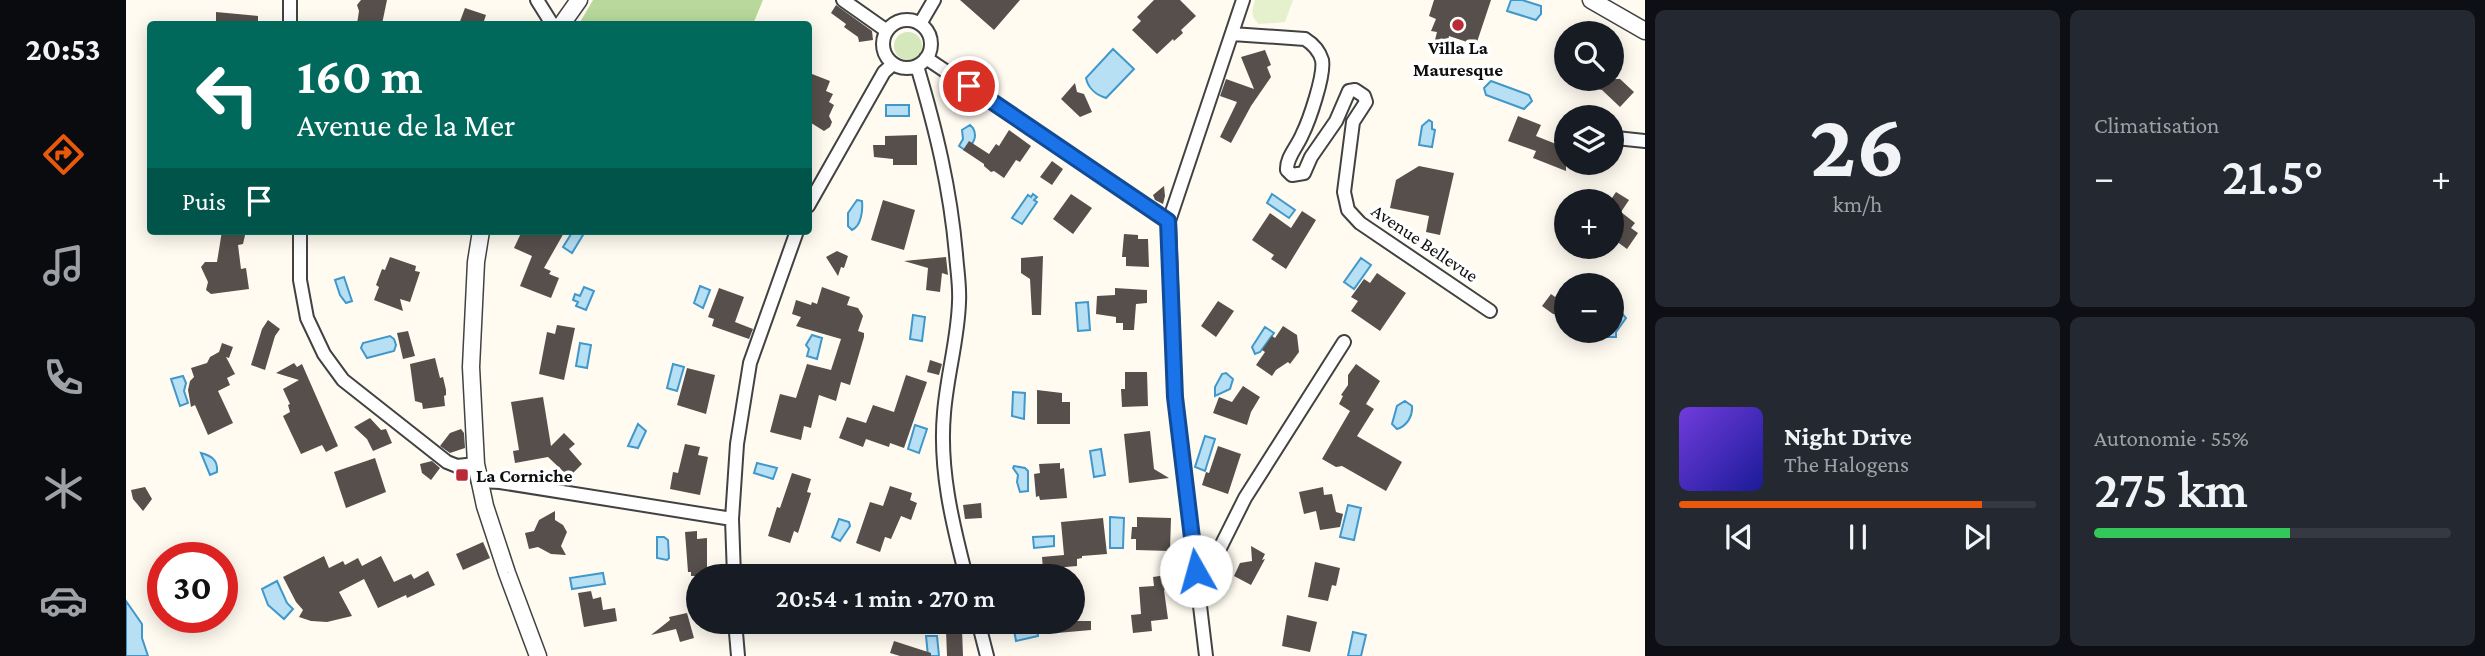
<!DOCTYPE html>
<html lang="fr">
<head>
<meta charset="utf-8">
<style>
  body { margin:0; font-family:"Crimson Pro",serif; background:#242831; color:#f1f3f6; height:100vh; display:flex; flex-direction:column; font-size:26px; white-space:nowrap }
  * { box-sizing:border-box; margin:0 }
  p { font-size:23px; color:#9ea1a6 }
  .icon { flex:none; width:38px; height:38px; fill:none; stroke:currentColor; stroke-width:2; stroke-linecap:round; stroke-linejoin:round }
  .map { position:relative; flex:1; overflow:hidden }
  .side { display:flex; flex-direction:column; gap:10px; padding:10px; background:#0d0f14; width:840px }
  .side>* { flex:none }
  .hud { position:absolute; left:21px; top:21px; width:665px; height:214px; border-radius:7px; box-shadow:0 4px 18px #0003; background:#00695c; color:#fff; overflow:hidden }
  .controls { position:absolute; left:1428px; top:21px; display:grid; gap:14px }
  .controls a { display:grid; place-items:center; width:70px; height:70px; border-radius:50%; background:#171b24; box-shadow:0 4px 18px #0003; font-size:35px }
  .speed { position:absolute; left:21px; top:542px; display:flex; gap:14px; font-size:35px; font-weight:700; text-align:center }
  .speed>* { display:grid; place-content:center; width:91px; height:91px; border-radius:50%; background:#171b24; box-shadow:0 4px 18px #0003; line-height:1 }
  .speed .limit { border:10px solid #d22; background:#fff; color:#111 }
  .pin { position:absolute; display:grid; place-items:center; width:60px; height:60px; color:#fff; margin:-30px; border:4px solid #fff; border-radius:50%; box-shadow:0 2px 7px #0007 }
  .me { position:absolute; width:77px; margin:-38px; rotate:353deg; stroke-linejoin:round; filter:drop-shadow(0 0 5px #0008) }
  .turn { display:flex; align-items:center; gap:24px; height:147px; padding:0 35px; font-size:32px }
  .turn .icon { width:91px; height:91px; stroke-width:2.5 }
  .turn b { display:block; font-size:49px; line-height:60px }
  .then { display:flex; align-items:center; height:66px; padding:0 35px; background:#0003; gap:14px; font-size:26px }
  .big { font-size:52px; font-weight:600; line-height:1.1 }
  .side .widget { flex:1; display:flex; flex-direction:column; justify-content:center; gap:10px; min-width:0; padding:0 24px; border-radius:10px; background:#242831 }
  .side .dial { align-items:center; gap:0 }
  .dial b { font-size:91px; line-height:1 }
  .song { display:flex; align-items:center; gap:21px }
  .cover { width:84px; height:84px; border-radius:10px; background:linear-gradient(135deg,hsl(260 70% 55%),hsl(240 70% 35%)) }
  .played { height:7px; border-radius:4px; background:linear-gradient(90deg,#ea580c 85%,#363941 85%) }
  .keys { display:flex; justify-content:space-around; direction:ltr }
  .heat { display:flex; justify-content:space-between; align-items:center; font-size:38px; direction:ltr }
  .charge { height:10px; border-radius:5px; background:linear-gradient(90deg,#34c759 55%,#363941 0) }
  .side .tiles { flex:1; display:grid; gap:10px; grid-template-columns:repeat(2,1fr) }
  .trip { position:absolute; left:560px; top:564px; width:399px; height:70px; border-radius:35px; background:#171b24; box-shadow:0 4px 18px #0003; font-weight:600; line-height:70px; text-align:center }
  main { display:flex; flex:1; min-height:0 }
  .dock { display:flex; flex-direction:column; width:126px; justify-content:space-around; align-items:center; background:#090b0e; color:#9ea1a6 }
  .dock .icon { width:49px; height:49px }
  .dock .on { color:#ea580c }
  .dock b { font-size:32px; color:#f1f3f6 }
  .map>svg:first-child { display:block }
</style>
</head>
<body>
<main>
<nav class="dock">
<b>20:53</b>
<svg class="icon on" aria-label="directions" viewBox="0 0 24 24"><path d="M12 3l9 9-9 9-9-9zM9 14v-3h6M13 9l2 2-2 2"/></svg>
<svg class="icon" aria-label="music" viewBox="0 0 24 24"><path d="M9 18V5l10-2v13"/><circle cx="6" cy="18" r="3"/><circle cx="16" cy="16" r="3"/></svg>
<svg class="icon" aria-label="phone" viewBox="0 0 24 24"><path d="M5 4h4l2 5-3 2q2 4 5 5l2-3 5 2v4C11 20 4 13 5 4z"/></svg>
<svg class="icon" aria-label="climate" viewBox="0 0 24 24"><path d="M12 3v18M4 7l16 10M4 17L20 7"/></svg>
<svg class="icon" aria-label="car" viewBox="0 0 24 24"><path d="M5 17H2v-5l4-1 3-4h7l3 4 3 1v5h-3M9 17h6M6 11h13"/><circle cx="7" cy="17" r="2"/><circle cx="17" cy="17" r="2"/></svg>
</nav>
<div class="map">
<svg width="1519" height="656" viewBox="0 0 1519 656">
  <rect width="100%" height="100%" fill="#fffbf1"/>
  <path fill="#d4e8bb" d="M768 46a14 14 0 1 1 28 0a14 14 0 1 1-28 0Z"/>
  <path fill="#b9d99b" d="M467 0H637L627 24H453Z"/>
  <path fill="#e5f0cd" d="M1129 0H1167L1159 22 1133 24C1124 16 1126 10 1129 0Z"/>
  <path fill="#b7e0f5" stroke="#4098ca" stroke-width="2" d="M1385 0H1396L1415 6V14L1410 20 1381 11Z
    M987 49 1008 69 980 98C970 95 962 88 960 78Z
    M1365 81 1403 95 1406 101 1398 109 1360 95 1358 88Z
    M760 105H783V116H760Z
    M1303 120 1306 122V129L1309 130 1306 147 1293 145 1296 126Z
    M844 125 847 128C852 137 847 145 839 150L833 146 837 139 836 130Z
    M907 194 911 197 908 200 911 202 896 224 886 218 902 195 905 197Z
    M1146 194 1169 210 1163 218 1141 203Z
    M731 200 736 201C737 211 735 226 726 230L722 226V213Z
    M447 231 457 235 446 253 437 247Z
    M1235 258 1245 265 1228 289 1218 282Z
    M218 277 226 301 220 303 214 295 209 280Z
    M574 286 584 290 577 308 568 303Z
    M458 287 468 291 460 310 450 306 452 302 447 300 449 294 454 296Z
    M962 302 964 330 952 331 950 303Z
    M1493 310 1500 318 1490 332V337H1482V331H1486V321L1490 317 1488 315Z
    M787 315 799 317 796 341 784 339Z
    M1139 327 1148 333 1134 352 1129 354 1126 347Z
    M686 335 696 338 691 359 681 356 683 349 680 345Z
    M264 336 268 339 270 345 268 351 241 358 235 348 237 343Z
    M454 343 465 345 461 368 450 366Z
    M547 364 558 367 551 391 541 388Z
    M1100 373 1107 379 1104 389 1089 396V387L1096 374Z
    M57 376 60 383 58 391 62 403 54 406 45 379Z
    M887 392 899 393 898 419 886 416Z
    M1279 401 1286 406C1287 416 1281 426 1271 429L1266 424 1271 406Z
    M512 424 520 431 512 448 502 446Z
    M789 425 801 429 793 453 782 449Z
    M1079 436 1089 439 1079 471 1069 467Z
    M975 449 979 475 968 477 964 451Z
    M75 453C86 456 92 460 91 472L84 475Z
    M631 463 651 468 647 479 628 473Z
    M888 466 899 468 902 471V491L894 492 891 482 892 475 887 468Z
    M1222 505 1235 508 1228 540 1214 537Z
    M984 517 998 518 997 548H984Z
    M713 519 723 522 724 526 714 541 706 537Z
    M928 536V546L908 548 907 537Z
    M531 537H538L542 540 543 558 541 560 531 558Z
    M477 573 479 584 446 589 444 578Z
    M151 581 161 603 167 609 158 619 142 605 136 589Z
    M0 601 16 624V638L22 656H0Z
    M911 627 912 636 890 641 888 630Z
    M1227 632 1240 635 1235 656H1222Z
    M800 636H811L813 656H802Z"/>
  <path fill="#574f4b" d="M235 0H261L256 24H231L233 11 231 5Z
    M834 0H894L868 30Z
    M1028 0H1054L1070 16 1055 30 1057 33 1048 41 1047 39 1031 54 1006 30 1015 21 1011 17Z
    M1308 0H1365L1350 45 1323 36 1319 55 1306 52 1311 32 1305 31 1310 19 1303 16Z
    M710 5 746 31 747 40 733 42 732 37 718 27 720 24 705 13Z
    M339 8 360 15 357 24H333Z
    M90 12 132 16V24H90Z
    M1139 50 1145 65 1141 67 1145 77 1125 106 1105 143 1094 137 1111 102 1094 96 1100 79 1128 89 1115 57Z
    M686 74 704 81 700 91 707 94 703 102 708 105 703 116 706 122 704 127 698 131 682 121V82Z
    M1447 79H1494L1508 92 1494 107 1476 90 1447 85Z
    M949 83 951 92 958 94 966 112 954 117 935 99Z
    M1392 116 1415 125 1410 136 1440 148V171L1407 158 1410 151 1382 141Z
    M883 130 905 146 894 162 890 160 878 178 868 171 865 172 858 166V164L837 150 843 141 863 154 870 144 873 146Z
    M791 135V165H767V159L748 157 747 145H759V136Z
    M926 161 937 169 926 185 914 177Z
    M1293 166 1328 173 1314 235 1300 232 1303 216 1264 208 1270 180Z
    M1038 186 1039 196 1037 204 1029 200 1027 195Z
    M1490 192 1503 200 1495 212 1509 223 1505 228 1512 233 1501 249 1486 238V198Z
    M945 194 966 208 947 234 927 219Z
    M757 200 789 210 778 250 745 240Z
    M1176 211 1190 220 1160 269 1145 259 1148 255 1126 240 1144 213 1165 228Z
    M96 231H120L117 244 112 245 115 269 120 268 123 289 85 294 80 290 82 282 75 267 79 262H91Z
    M396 231H439L418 268 425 271 423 274 433 278 425 298 394 286 406 256 388 248Z
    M998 234 1012 235V239H1022L1023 267 1000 266V257H996Z
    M711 251 722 256 718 268 715 267 712 276 700 257Z
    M917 256 915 315H906L904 279 895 273V258Z
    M264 257 290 266 289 271 294 272 284 302 274 299 277 311 248 300 253 287 250 285 256 269 259 270Z
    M820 257 822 275 816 273 814 292 800 290 802 268 778 261Z
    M1251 273 1280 293 1254 331 1225 311 1232 301 1225 297 1238 279 1244 283Z
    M1440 283V317L1433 311 1431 314H1427L1416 306 1425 294 1429 297Z
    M696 287 724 297 721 305 732 308 737 316 732 331 738 333V337L724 385 715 382 710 401 693 395 685 428 678 426 675 440 644 432 654 394 670 398 681 364 705 370 715 339 670 326 675 317 666 314 670 300 685 305 686 302 691 304Z
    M593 288 618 297 609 322 627 329 623 339 586 326 588 319 582 317Z
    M989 288 1021 290V303L1010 304 1008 330H997V323H990V317L970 314 971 296 989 295Z
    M1092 301 1108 311 1090 337 1075 326Z
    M142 320 154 329 149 336 139 370 125 365 136 329Z
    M431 325 449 328 438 380 413 374 421 332 429 334Z
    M1157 326 1171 335 1173 352 1164 364 1162 362 1150 370 1146 376 1130 365 1139 352 1136 350 1146 336 1149 338Z
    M282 331 289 356 277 359 271 333Z
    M96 343 107 347 103 358 100 357 109 374 101 378 104 385 92 391 107 423 82 435 69 405 65 407 62 390 64 381 68 377 65 368 81 363 84 357 93 352Z
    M309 358 314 378 317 377 320 390V395L318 396 319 406 297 409 296 403 289 401 284 364Z
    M804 360 816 364 813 375 801 372Z
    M168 363 171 367 176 364 212 446 200 452 196 445 175 454 157 416 164 412 162 405 164 404 157 389 173 380 150 373Z
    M1230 364 1254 381 1240 404 1248 409 1231 436 1276 462 1260 491 1216 466 1210 467 1196 459 1224 411 1213 404 1217 396 1215 395 1222 385V375Z
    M561 368 589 375 580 414 551 405Z
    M999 372H1021L1022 406 996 407 995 389H999Z
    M780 375 801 382 778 448 764 443 763 447 740 439 737 447 713 438 721 417 740 423 747 405 768 412Z
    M1117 386 1134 397 1125 412 1121 425 1087 413 1093 397 1106 402Z
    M911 390 936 393V402H944V424H911Z
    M417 397 425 446 438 433 449 444 443 449 456 464 445 475 442 472 440 474 422 457 389 463 387 451 393 450 385 402Z
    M244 418 255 430 260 429 266 443 247 451 241 439 228 427Z
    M335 429 338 433 339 448 324 453 314 446 324 433Z
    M1024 431 1028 469 1043 478 1003 483 998 434Z
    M559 444 574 447 572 455 582 457 574 495 544 489 547 472 552 473Z
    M1092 446 1115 454 1102 494 1076 485 1080 472 1083 473Z
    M249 458 260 492 220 508 208 472Z
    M306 461 314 468 305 480 296 473 294 464Z
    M934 463V469L938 468 941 498 914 500 913 496 910 497 908 474 914 473 913 464Z
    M666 473 685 479 681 492 685 493 672 533 668 531 664 543 642 536 651 507 654 508Z
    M764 486 786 493 784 500 791 503 785 520 775 516 765 539 759 537 754 552 730 543 744 502 757 506Z
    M19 487 26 499 17 511 7 499 5 490Z
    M1197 487 1198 495 1206 494 1210 512 1217 514 1214 527 1194 530 1190 511 1178 514 1173 492Z
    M855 503 856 518 839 519 837 505Z
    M429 511V520L437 525 441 532 435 546 440 555 425 554 412 547 403 549 399 533 408 531 413 520Z
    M1011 517 1045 518 1044 551 1010 550V539H1005L1006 527H1011Z
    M977 518 981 554 956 556V558L951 559V566L917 569 916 557 938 555 935 522Z
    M571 531V539L581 538V576H565V572H562L559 532Z
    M357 542 364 558 337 570 330 554Z
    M1125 546 1139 554 1136 560 1139 559 1125 585 1108 576 1114 563 1126 561Z
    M198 556 203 568 217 561 219 565 232 558 236 566 255 556 268 582 285 574 288 579 302 571 309 585 281 598 280 595 252 608 238 579 213 592 226 616 201 622 185 621 173 617 177 610 170 602 157 577Z
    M1189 562 1214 568 1210 586 1206 585 1202 601 1182 597Z
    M1040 575 1042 590H1038L1042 619 1025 621 1026 631 1007 633 1005 615 1015 614 1013 587 1028 586 1027 577Z
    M465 591 467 599 475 597 477 610 489 608 491 621 458 627 452 593Z
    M561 613 568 638 554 642 550 629 525 635 544 620 543 617Z
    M1161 615 1191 622 1184 652 1156 646Z
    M929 621H965V630L931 633Z
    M836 629 837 656H821L820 630Z
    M768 641 805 653V656H774L764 653Z"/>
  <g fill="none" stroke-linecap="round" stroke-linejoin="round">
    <defs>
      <path id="minor" d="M164 0V24
        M411 0 426 24
        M717 0 761 31
        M757 44a24 24 0 1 1 48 0a24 24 0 1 1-48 0Z
        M794 24 808 0
        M1106 34 1179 39C1187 44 1193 50 1196 60 1199 75 1183 121 1176 135 1171 147 1160 158 1161 170L1166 175 1178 173 1185 157 1210 121 1223 91 1229 90 1238 96 1240 102 1227 122 1218 192 1222 210 1234 223 1364 311
        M800 58 1043 221
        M791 66C810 130 824 187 830 254 831 269 834 286 833 302 832 339 821 375 818 413 813 468 826 522 840 576
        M1490 138 1519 141
        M682 206 758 72 767 64
        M174 231V280L181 318 198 354 217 380 321 462 331 466 350 464
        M352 481 374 482 606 519
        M1070 571 1085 566 1119 498 1218 342
        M608 576 606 519 611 444 624 363 671 231
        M609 621 612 656
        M852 621 861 656
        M1080 656 1049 397 1043 221 1117 0"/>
      <path id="tertiary" d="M1465 0 1519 31
        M436 24 453 0
        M355 231 350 262 345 367 350 464 359 506 381 573 412 656"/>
    </defs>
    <use href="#minor" stroke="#424242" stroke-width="16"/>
    <use href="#tertiary" stroke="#424242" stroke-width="19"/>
    <use href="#minor" stroke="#fff" stroke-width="12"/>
    <use href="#tertiary" stroke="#fff" stroke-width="16"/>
  </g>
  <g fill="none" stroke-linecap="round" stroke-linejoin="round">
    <defs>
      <path id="route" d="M843 86 1042 221 1049 397 1070 571"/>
    </defs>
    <use href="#route" stroke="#114b97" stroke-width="18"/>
    <use href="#route" stroke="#1a73e8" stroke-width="12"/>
  </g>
  <g fill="#bb2a37" stroke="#fff" stroke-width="2.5">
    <circle cx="1332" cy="25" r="7"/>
    <rect x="329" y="468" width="14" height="14" rx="3.5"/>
  </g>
  <g text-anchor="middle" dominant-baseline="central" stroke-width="7" stroke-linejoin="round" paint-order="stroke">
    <g font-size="19" font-weight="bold" fill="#0f0f0f" stroke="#fff">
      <text x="1332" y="47">Villa La<tspan x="1332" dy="22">Mauresque</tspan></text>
      <text x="350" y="475" text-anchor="start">La Corniche</text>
    </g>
    <g font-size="19" fill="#0f0f0f" stroke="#fff">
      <text transform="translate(1299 243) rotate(34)">Avenue Bellevue</text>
    </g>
  </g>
</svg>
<div class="controls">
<a><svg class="icon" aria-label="search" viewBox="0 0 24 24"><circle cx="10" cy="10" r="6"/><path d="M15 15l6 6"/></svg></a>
<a><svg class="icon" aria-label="layers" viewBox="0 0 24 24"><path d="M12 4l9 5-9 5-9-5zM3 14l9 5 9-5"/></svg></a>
<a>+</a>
<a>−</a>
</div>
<div class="speed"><div class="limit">30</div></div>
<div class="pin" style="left:843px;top:86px;background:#d93025"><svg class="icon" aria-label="arrive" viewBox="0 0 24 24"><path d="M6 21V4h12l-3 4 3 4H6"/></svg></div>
<svg class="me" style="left:1070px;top:571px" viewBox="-20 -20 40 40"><circle r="19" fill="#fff"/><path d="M0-13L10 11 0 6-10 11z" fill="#1a73e8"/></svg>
<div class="trip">20:54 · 1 min · 270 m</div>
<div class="hud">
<div class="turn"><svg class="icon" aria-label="left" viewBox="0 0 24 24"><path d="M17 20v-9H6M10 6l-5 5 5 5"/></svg><div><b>160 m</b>Avenue de la Mer</div></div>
<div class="then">Puis<svg class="icon" aria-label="arrive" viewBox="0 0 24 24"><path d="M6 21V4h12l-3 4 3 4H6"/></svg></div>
</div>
</div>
<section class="side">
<div class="tiles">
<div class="widget dial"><b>26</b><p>km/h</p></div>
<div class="widget"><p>Climatisation</p>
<div class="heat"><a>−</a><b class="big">21.5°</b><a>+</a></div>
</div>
<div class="widget">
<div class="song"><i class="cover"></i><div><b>Night Drive</b><p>The Halogens</p></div></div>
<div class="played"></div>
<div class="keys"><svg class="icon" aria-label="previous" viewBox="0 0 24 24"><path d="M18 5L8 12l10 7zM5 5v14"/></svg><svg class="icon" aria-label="pause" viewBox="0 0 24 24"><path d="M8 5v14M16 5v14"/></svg><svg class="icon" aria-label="next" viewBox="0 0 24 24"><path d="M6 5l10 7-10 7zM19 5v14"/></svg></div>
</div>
<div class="widget"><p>Autonomie · 55%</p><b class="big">275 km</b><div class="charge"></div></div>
</div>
</section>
</main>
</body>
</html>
